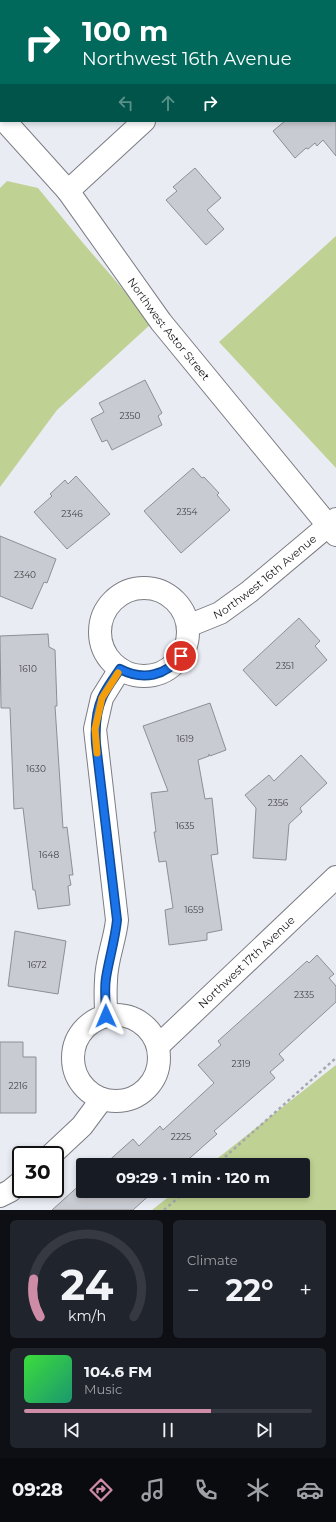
<!DOCTYPE html>
<html lang="en">
<head>
<meta charset="utf-8">
<style>
  body { margin:0; font-family:Montserrat,sans-serif; background:#20242c; color:#f1f3f6; height:100vh; display:flex; flex-direction:column; font-size:15px; white-space:nowrap }
  * { box-sizing:border-box; margin:0 }
  p { font-size:13px; color:#9ea1a6 }
  .icon { flex:none; width:22px; height:22px; fill:none; stroke:currentColor; stroke-width:2; stroke-linecap:round; stroke-linejoin:round }
  .map { position:relative; height:1210px; overflow:hidden }
  .side { display:flex; flex-direction:column; gap:10px; padding:10px; background:#0d0f14; flex:1 }
  .side>* { flex:none }
  .guide { position:absolute; left:0px; top:0px; width:336px; height:122px; box-shadow:0 2px 6px #0003; background:#00695c; color:#fff; overflow:hidden }
  .speed { position:absolute; left:12px; top:1146px; display:flex; gap:8px; font-size:20px; font-weight:700; text-align:center }
  .speed>* { display:grid; place-content:center; width:52px; height:52px; border-radius:50%; background:#171b24; box-shadow:0 2px 6px #0003; line-height:1 }
  .speed .limit { border:2px solid #111; border-radius:6px; background:#fff; color:#111 }
  .pin { position:absolute; display:grid; place-items:center; width:34px; height:34px; color:#fff; margin:-17px; border:2px solid #fff; border-radius:50%; box-shadow:0 1px 4px #0007 }
  .me { position:absolute; width:44px; margin:-22px; rotate:359deg; stroke-linejoin:round; filter:drop-shadow(0 0 3px #0008) }
  .turn { display:flex; align-items:center; gap:14px; height:84px; padding:0 16px; font-size:18px }
  .turn .icon { width:52px; height:52px; stroke-width:2.5 }
  .turn b { display:block; font-size:28px; line-height:34px }
  .lanes { display:flex; align-items:center; height:38px; padding:0 16px; background:#0003; justify-content:center; gap:20px; direction:ltr }
  .lanes .off { opacity:.35 }
  .big { font-size:30px; font-weight:700; line-height:1.1 }
  .side .widget { flex:1; display:flex; flex-direction:column; justify-content:center; gap:6px; min-width:0; padding:0 14px; border-radius:6px; background:#20242c }
  .side .dial { align-items:center; gap:0 }
  .dial svg { height:104px; overflow:visible; fill:none; stroke:#363941; stroke-width:7; stroke-linecap:round; text-anchor:middle }
  .dial text { fill:#f1f3f6; stroke:none }
  .song { display:flex; align-items:center; gap:12px }
  .cover { width:48px; height:48px; border-radius:6px; background:linear-gradient(135deg,hsl(120 70% 55%),hsl(160 70% 35%)) }
  .played { height:4px; border-radius:2px; background:linear-gradient(90deg,#cf8ca7 65%,#363941 65%) }
  .keys { display:flex; justify-content:space-around; direction:ltr }
  .heat { display:flex; justify-content:space-between; align-items:center; font-size:22px; direction:ltr }
  .side .tiles { flex:1; display:grid; gap:10px; grid-template-columns:1fr 1fr }
  .widget:last-child { grid-column:span 2 }
  .trip { position:absolute; left:76px; top:1158px; width:234px; height:40px; border-radius:4px; background:#171b24; box-shadow:0 2px 6px #0003; font-weight:700; line-height:40px; text-align:center }
  .tabs { display:flex; height:64px; justify-content:space-around; align-items:center; background:#090b0e; color:#9ea1a6 }
  .tabs .icon { width:28px; height:28px }
  .tabs .active { color:#cf8ca7 }
  .tabs b { font-size:18px; color:#f1f3f6 }
  .map>svg:first-child { display:block }
</style>
</head>
<body>
<div class="map">
<svg width="336" height="1210" viewBox="0 0 336 1210">
  <rect width="100%" height="100%" fill="#eaecf4"/>
  <path fill="#bfd193" d="M7 181 38 188 83 243 152 323 57 410 0 487V188Z
    M336 236V468L219 342Z
    M336 1065V1210H152L176 1191H303V1165H209Z"/>
  <path fill="#c9cbd2" stroke="#8d8f95" d="M285 121H336V156L323 140 317 146 315 143 308 149 306 148 295 158 273 131Z
    M195 168 221 198 207 210 224 229 206 245 166 200 177 191 173 187Z
    M145 380 162 413 158 416 162 425 112 450 107 440 102 442 91 419 104 412 99 403Z
    M193 468 202 478 204 477 219 493 217 495 230 510 181 553 144 511Z
    M76 476 110 514 67 549 34 512 52 496 50 494 65 480 68 484Z
    M0 536 56 559 47 583 44 582 32 609 0 596Z
    M299 618 320 641 315 646 327 660 276 706 243 670Z
    M48 634 49 647 55 650 57 706H55L63 828 67 827 73 875H69L71 885 68 886 70 905 38 909 35 890H33L23 808 14 809 10 708H1L0 636Z
    M210 703 226 750 210 756 209 754V756L198 760 205 799 212 798 218 854 211 855 222 930 207 933V940L169 945 165 910 173 908 166 861 159 862 154 832H156L151 793 168 791 143 726Z
    M301 755 327 783 300 808 302 812 289 824 286 860 253 858 256 808 245 795 269 775 274 781Z
    M15 931 66 941 58 994 8 986Z
    M317 955 334 974 329 978 336 986V1002L279 1054 284 1060 270 1072 275 1078 214 1131 217 1134 182 1165H104L133 1139 139 1146 160 1126 163 1130 214 1083 198 1065 221 1045 218 1041 307 961 309 963Z
    M0 1042H23V1057H36V1113H0Z
    M83 1182V1191H154L133 1210H52Z"/>
  <g fill="none" stroke-linecap="round" stroke-linejoin="round">
    <defs>
      <g id="minor">
        <path d="M276 1 277 0"/>
        <path id="s1" d="M5 121 68 191 161 322 336 535"/>
        <path d="M68 191 144 121"/>
        <circle cx="144" cy="632" r="44"/>
        <path id="s2" d="M188 626 220 613 249 592 336 519"/>
        <circle cx="116" cy="1058" r="43"/>
        <path d="M106 1015C106 1004 105 993 106 981 106 960 115 941 117 920L95 729 102 698 120 669"/>
        <path id="s3" d="M158 1046 336 877"/>
        <path d="M51 1155 82 1126 102 1099"/>
        <path d="M0 1196 10 1191 21 1182"/>
      </g>
    </defs>
    <use href="#minor" stroke="#7b7d84" stroke-width="24"/>
    <path stroke="#a6a7ad" stroke-width="2.5" stroke-dasharray="3 3" stroke-linecap="butt" d="M216 1165 336 1058
      M164 1210 186 1191"/>
    <use href="#minor" stroke="#fff" stroke-width="22"/>
  </g>
  <g fill="none" stroke-linecap="round" stroke-linejoin="round">
    <defs>
      <path id="route" d="M106 1016C106 1003 104 990 106 978 109 959 115 940 117 920L96 744C95 729 96 712 102 698 106 688 114 678 120 669 143 681 166 676 181 656"/>
    </defs>
    <use href="#route" stroke="#114b97" stroke-width="10"/>
    <use href="#route" stroke="#1a73e8" stroke-width="7"/>
    <path stroke="#f59e0b" stroke-width="7" d="M97 753 95 729 102 698 118 673"/>
  </g>
  <g text-anchor="middle" dominant-baseline="central" stroke-width="3.5" stroke-linejoin="round" paint-order="stroke">
    <g font-size="9" fill="#46464a">
      <text x="130" y="415">2350</text>
      <text x="187" y="511">2354</text>
      <text x="72" y="513">2346</text>
      <text x="25" y="574">2340</text>
      <text x="285" y="665">2351</text>
      <text x="28" y="668">1610</text>
      <text x="185" y="738">1619</text>
      <text x="36" y="768">1630</text>
      <text x="278" y="802">2356</text>
      <text x="185" y="825">1635</text>
      <text x="49" y="854">1648</text>
      <text x="194" y="909">1659</text>
      <text x="37" y="964">1672</text>
      <text x="304" y="994">2335</text>
      <text x="241" y="1063">2319</text>
      <text x="18" y="1085">2216</text>
      <text x="181" y="1136">2225</text>
    </g>
    <g font-size="11" fill="#1a1a1d" stroke="#eaecf4">
      <text stroke="none"><textPath href="#s1" startOffset="265">Northwest Astor Street</textPath></text>
      <text stroke="none"><textPath href="#s2" startOffset="92">Northwest 16th Avenue</textPath></text>
      <text stroke="none"><textPath href="#s3" startOffset="122">Northwest 17th Avenue</textPath></text>
    </g>
  </g>
</svg>
<div class="speed"><div class="limit">30</div></div>
<div class="pin" style="left:181px;top:656px;background:#d93025"><svg class="icon" aria-label="arrive" viewBox="0 0 24 24"><path d="M6 21V4h12l-3 4 3 4H6"/></svg></div>
<svg class="me" style="left:106px;top:1016px" viewBox="-20 -20 40 40"><path d="M0-17L14 15 0 8-14 15z" fill="#1a73e8" stroke="#fff" stroke-width="4"/></svg>
<div class="trip">09:29 · 1 min · 120 m</div>
<div class="guide">
<div class="turn"><svg class="icon" aria-label="right" viewBox="0 0 24 24"><path d="M7 20v-9h11M14 6l5 5-5 5"/></svg><div><b>100 m</b>Northwest 16th Avenue</div></div>
<div class="lanes"><svg class="icon off" aria-label="left" viewBox="0 0 24 24"><path d="M17 20v-9H6M10 6l-5 5 5 5"/></svg><svg class="icon off" aria-label="ahead" viewBox="0 0 24 24"><path d="M12 20V5M6 11l6-6 6 6"/></svg><svg class="icon" aria-label="right" viewBox="0 0 24 24"><path d="M7 20v-9h11M14 6l5 5-5 5"/></svg></div>
</div>
</div>
<section class="side">
<div class="tiles">
<div class="widget dial"><svg viewBox="0 0 100 80">
<path d="M14 69A42 42 0 1 1 86 69"/>
<path d="M14 69A42 42 0 0 1 9 40" stroke="#cf8ca7"/>
<text x="50" y="56" font-size="32" font-weight="700">24</text>
<text x="50" y="72" font-size="11">km/h</text>
</svg></div>
<div class="widget"><p>Climate</p>
<div class="heat"><a>−</a><b class="big">22°</b><a>+</a></div>
</div>
<div class="widget">
<div class="song"><i class="cover"></i><div><b>104.6 FM</b><p>Music</p></div></div>
<div class="played"></div>
<div class="keys"><svg class="icon" aria-label="previous" viewBox="0 0 24 24"><path d="M18 5L8 12l10 7zM5 5v14"/></svg><svg class="icon" aria-label="pause" viewBox="0 0 24 24"><path d="M8 5v14M16 5v14"/></svg><svg class="icon" aria-label="next" viewBox="0 0 24 24"><path d="M6 5l10 7-10 7zM19 5v14"/></svg></div>
</div>
</div>
</section>
<nav class="tabs">
<b>09:28</b>
<svg class="icon active" aria-label="directions" viewBox="0 0 24 24"><path d="M12 3l9 9-9 9-9-9zM9 14v-3h6M13 9l2 2-2 2"/></svg>
<svg class="icon" aria-label="music" viewBox="0 0 24 24"><path d="M9 18V5l10-2v13"/><circle cx="6" cy="18" r="3"/><circle cx="16" cy="16" r="3"/></svg>
<svg class="icon" aria-label="phone" viewBox="0 0 24 24"><path d="M5 4h4l2 5-3 2q2 4 5 5l2-3 5 2v4C11 20 4 13 5 4z"/></svg>
<svg class="icon" aria-label="climate" viewBox="0 0 24 24"><path d="M12 3v18M4 7l16 10M4 17L20 7"/></svg>
<svg class="icon" aria-label="car" viewBox="0 0 24 24"><path d="M5 17H2v-5l4-1 3-4h7l3 4 3 1v5h-3M9 17h6M6 11h13"/><circle cx="7" cy="17" r="2"/><circle cx="17" cy="17" r="2"/></svg>
</nav>
</body>
</html>
